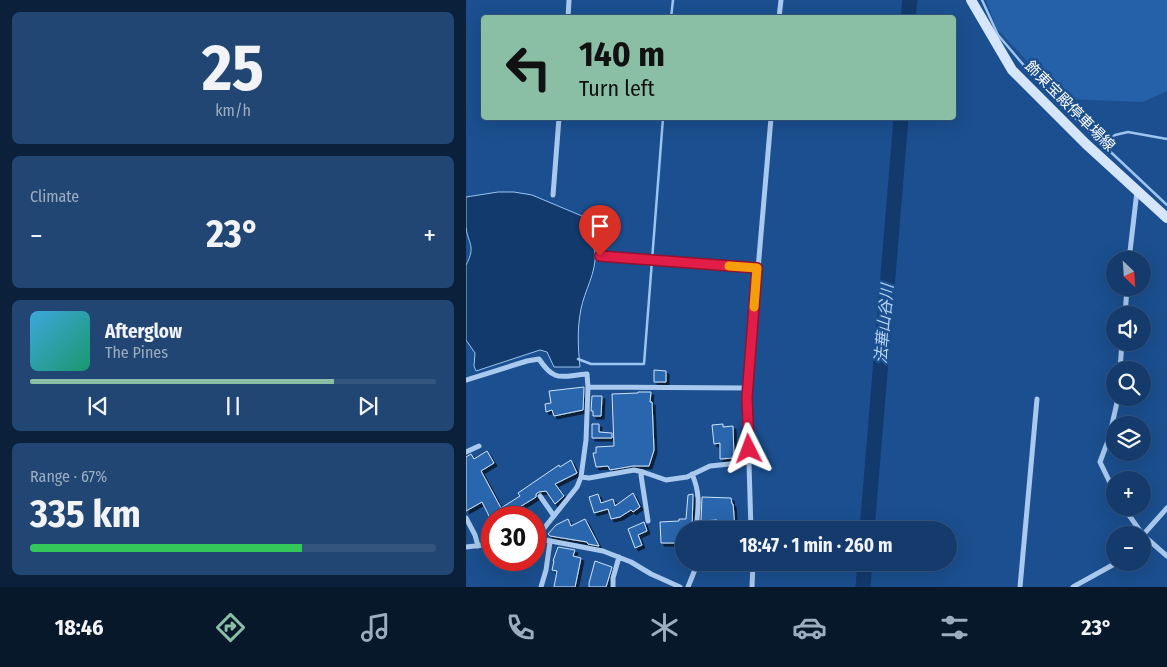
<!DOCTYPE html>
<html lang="en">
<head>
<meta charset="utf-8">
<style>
  body { margin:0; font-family:"Fira Sans Condensed","Noto Sans JP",sans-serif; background:#214673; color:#f1f3f6; height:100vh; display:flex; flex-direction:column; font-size:19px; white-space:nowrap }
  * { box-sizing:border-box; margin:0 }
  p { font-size:16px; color:#9dadc1 }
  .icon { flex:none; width:28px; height:28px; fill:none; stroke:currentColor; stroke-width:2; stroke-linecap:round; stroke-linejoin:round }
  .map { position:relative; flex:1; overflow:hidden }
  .side { display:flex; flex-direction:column; gap:12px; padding:12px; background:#0b203b; width:466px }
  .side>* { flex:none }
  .banner { position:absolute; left:15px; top:15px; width:475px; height:105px; border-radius:5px; box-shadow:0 5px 20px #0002,0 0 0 1px #33557e; background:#8abfa5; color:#111; overflow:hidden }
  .needle { width:32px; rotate:155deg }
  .fabs { position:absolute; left:640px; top:251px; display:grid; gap:10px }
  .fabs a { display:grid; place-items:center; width:45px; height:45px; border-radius:50%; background:#143b6b; box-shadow:0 5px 20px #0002,0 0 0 1px #33557e; font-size:25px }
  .speed { position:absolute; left:15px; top:506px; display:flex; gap:10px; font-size:25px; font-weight:700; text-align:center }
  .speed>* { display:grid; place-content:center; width:65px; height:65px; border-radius:50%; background:#143b6b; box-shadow:0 5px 20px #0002,0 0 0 1px #33557e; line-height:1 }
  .speed .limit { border:8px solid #d22; background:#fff; color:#111 }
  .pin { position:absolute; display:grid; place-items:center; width:42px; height:42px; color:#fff; margin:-51px -21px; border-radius:50% 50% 50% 0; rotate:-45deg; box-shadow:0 0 5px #0007 }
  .pin .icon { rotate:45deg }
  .me { position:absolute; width:55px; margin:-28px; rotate:357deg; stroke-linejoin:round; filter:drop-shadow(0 0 4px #0008) }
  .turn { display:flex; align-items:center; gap:18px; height:105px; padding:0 15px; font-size:22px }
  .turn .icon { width:65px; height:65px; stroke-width:2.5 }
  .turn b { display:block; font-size:35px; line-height:42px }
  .big { font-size:38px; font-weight:700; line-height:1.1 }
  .side .tile { flex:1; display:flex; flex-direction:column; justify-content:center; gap:8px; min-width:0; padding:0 18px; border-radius:8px; background:#214673 }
  .side .dial { align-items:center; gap:0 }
  .dial b { font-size:65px; line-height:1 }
  .song { display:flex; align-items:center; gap:15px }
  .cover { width:60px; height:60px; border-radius:8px; background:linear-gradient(135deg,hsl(200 70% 55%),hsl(160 70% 35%)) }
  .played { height:5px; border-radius:2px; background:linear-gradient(90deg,#8abfa5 75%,#33557e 75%) }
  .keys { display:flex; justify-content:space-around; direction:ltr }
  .heat { display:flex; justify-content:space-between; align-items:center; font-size:28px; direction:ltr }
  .charge { height:8px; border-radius:4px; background:linear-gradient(90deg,#34c759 67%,#33557e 0) }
  .trip { position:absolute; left:209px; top:521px; width:282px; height:50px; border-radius:25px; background:#143b6b; box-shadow:0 5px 20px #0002,0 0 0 1px #33557e; font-weight:700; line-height:50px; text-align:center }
  .dock { display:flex; height:80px; justify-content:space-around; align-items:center; background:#08182b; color:#9dadc1 }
  .dock .icon { width:35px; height:35px }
  .dock .on { color:#8abfa5 }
  .dock b { font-size:22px; color:#f1f3f6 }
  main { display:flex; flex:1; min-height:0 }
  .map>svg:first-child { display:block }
</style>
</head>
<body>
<main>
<section class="side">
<div class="tile dial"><b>25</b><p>km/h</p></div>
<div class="tile"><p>Climate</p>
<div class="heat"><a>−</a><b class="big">23°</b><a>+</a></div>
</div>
<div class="tile">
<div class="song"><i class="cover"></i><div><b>Afterglow</b><p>The Pines</p></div></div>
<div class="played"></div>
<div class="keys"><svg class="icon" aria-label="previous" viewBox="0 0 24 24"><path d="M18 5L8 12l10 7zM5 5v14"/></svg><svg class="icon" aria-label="pause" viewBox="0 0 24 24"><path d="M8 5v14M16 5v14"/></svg><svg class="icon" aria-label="next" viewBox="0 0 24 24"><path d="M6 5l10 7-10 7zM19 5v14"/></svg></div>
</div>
<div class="tile"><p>Range · 67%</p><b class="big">335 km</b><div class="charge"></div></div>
</section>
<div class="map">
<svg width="701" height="587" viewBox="0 0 701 587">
  <defs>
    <filter id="shadow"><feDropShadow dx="3" dy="3" stdDeviation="0" flood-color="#0009"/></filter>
  </defs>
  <rect width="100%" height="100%" fill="#1b4f8f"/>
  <path fill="#2461a8" d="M520 0H701V91L677 102 597 99 531 29Z"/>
  <path fill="#123a6d" stroke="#9cc4f0" d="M32 192H48L66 195 116 216C120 229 127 240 129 253 131 271 118 292 115 309 111 329 112 347 114 367H88L81 352 74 350 10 371 8 366 9 353 0 340V265C11 245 1 243 0 226 0 216 0 206 0 197Z"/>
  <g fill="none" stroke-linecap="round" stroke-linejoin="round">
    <path stroke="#9cc4f0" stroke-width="2.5" d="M516 0 532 35 561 69 616 125 701 205
      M205 18 207 0
      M638 145 649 135 662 132 701 139
      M112 359 125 364H178L197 118"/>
    <path stroke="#123a6d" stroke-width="15" d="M442 18 444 0
      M401 530 435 118
      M397 587 399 562"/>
  </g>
  <path fill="#2a66ad" stroke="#cfe3fa" filter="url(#shadow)" d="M188 370 200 371V382H188Z
    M118 387 117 410 88 416 86 410 80 412 79 404 85 403 83 391Z
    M172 392H185L184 402H186L188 450 183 466H167L144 470 142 466 130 467 127 453H130V447L148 446 146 394 172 393Z
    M126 396H136L135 416H127V411H125Z
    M126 424H133V432L146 433V438H126Z
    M257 424V427L267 426 268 458 254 459V443L248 444 246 425Z
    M21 451 28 463 15 471 35 508 54 496 52 493 93 465 94 467 105 460 111 473 89 484 98 496 89 504 80 491 73 492 70 494V497L36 518H24L16 502 0 511V457L5 454 8 459Z
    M167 493 174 507 167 512 165 510 154 517 145 519 142 509 128 513 123 497 132 494 135 503 147 499 149 506Z
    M227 494 226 529H218V543H195L194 522 213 521V519H220L222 495Z
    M236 497 265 498 266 504H267L269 528H255V524H251V520L235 521Z
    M102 519 105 526 119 519 133 546 122 544 121 542 84 536 82 534 90 525Z
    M178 522 181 531 172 535 176 545 169 548 162 529Z
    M92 547 109 550 107 556 115 558 109 587H88L91 571 86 570 88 561H87Z
    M129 561 146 567 140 587H123V583Z"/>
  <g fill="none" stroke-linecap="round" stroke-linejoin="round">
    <path stroke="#a9c9ee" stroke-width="5" d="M102 18 103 0
      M313 18 315 0
      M87 195 93 118
      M134 256 291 268
      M663 260 671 191
      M659 315 661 288
      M654 370 656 342
      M0 380 61 361 73 359C89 383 95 376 121 374L122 387 120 440 115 477 111 487 71 537
      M122 387 281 388
      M0 452 13 446
      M177 472 175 475 182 521
      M226 474C235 494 232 509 230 530
      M115 477 123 478 168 470 177 472 200 480 221 477 244 466 283 462
      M649 493 634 462 643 438 652 398
      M74 496 88 516
      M658 508 677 535 701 556
      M0 518 9 535 12 546
      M285 530 281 397 305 118
      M676 536 701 508
      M69 538 137 551 165 562 185 574 214 587
      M0 547 26 544
      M75 587 80 570 84 542
      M147 587V578L153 557
      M222 587 232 562
      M286 587 287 562
      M554 587 571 399
      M607 587 652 562"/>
    <path stroke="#d6e6fa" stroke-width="10" d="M505 0 546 70 620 144 701 218"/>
  </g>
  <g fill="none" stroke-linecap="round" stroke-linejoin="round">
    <defs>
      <path id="route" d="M134 256 291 268 281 397 283 449"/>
    </defs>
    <use href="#route" stroke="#92132f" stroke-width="12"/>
    <use href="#route" stroke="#e11d48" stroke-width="9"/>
    <path stroke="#f59e0b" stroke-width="9" d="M263 266 291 268 288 307"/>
  </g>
  <g text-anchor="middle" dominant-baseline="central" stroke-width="5" stroke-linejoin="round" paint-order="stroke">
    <g font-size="15" fill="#fff" stroke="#1b4f8f">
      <text transform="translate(604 106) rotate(45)">飾東宝殿停車場線</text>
    </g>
    <g font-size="16" font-style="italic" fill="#b5d3f5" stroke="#1b4f8f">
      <text transform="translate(418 324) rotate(-85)">法華山谷川</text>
    </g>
  </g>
</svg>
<div class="fabs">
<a><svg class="needle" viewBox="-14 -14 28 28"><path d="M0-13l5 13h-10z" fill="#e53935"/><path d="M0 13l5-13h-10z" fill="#9dadc1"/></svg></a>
<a><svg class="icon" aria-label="sound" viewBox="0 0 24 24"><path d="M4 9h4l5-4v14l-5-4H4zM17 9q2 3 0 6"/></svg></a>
<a><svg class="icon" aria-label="search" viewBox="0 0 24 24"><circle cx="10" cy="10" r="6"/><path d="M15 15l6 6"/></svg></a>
<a><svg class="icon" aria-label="layers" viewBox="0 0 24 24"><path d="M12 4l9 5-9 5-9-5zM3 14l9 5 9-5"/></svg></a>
<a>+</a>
<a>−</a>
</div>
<div class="speed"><div class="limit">30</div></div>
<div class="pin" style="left:134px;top:256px;background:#d93025"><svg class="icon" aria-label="arrive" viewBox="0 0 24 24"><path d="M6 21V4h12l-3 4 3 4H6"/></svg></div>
<svg class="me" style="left:283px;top:449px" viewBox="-20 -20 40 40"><path d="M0-17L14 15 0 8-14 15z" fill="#e11d48" stroke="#fff" stroke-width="4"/></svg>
<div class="trip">18:47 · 1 min · 260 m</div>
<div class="banner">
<div class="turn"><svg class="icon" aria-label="left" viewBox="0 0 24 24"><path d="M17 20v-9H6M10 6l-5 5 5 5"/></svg><div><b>140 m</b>Turn left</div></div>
</div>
</div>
</main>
<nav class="dock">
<b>18:46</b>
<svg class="icon on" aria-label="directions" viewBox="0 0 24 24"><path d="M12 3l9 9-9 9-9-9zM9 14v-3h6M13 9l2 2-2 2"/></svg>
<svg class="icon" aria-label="music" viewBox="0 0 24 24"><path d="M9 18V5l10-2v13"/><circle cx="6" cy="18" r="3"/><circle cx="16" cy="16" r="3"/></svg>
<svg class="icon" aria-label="phone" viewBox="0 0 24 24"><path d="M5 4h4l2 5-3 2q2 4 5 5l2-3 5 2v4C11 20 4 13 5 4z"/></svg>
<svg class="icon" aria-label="climate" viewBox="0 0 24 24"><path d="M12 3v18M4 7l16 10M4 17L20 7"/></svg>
<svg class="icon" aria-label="car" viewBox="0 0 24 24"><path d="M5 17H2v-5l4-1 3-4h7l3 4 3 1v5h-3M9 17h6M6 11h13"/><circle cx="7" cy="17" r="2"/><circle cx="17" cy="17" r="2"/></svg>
<svg class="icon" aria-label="filters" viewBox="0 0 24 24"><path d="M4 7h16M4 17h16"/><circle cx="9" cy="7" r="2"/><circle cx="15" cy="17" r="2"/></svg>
<b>23°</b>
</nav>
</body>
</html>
